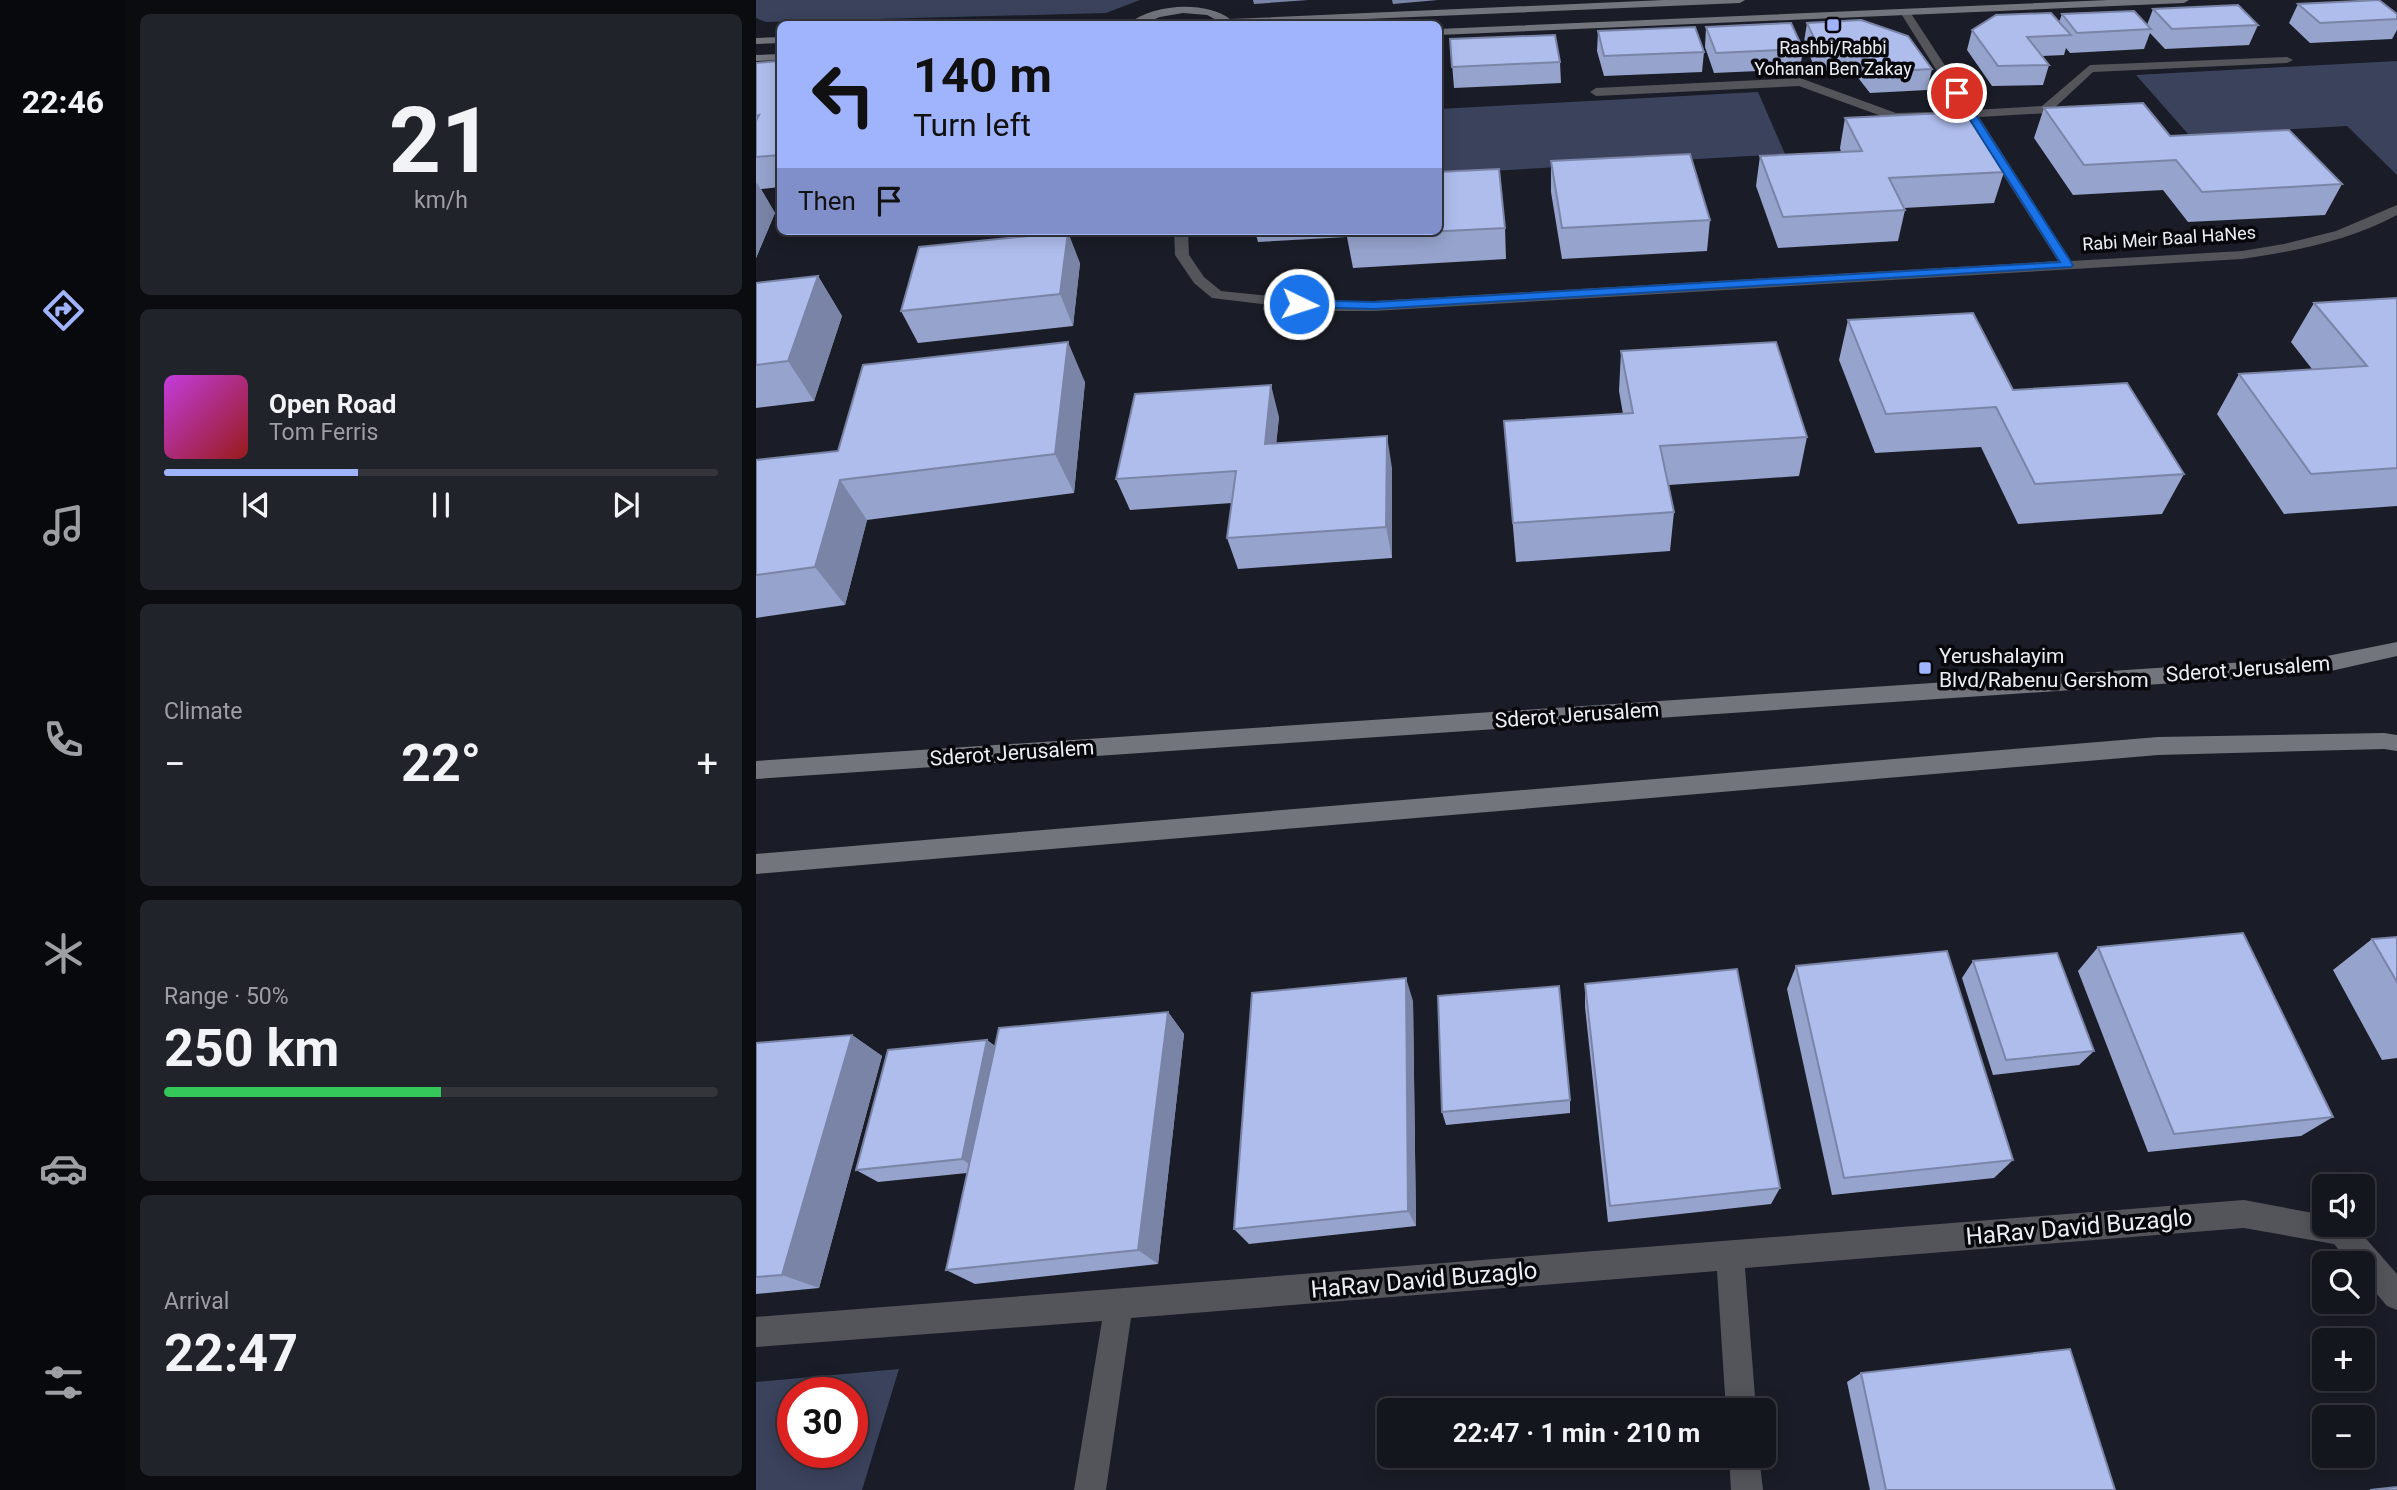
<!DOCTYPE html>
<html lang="en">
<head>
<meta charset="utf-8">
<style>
  body { margin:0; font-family:Roboto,sans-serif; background:#21232a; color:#f1f3f6; height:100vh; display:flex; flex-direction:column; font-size:26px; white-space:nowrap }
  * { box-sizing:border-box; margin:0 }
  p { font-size:23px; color:#9d9fa4 }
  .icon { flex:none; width:38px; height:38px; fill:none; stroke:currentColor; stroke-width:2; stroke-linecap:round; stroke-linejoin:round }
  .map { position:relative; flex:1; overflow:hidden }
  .drawer { display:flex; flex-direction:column; gap:14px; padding:14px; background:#0b0c10; width:630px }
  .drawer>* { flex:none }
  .banner { position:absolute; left:21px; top:21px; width:665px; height:214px; border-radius:10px; box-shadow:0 4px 18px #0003,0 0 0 2px #33353b; background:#a0b3fd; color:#111; overflow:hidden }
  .buttons { position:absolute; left:1556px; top:1174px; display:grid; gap:14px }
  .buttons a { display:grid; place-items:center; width:63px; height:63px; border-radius:10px; background:#14161d; box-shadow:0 4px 18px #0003,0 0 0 2px #33353b; font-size:35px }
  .speed { position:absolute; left:21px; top:1377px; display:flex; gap:14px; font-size:35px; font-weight:700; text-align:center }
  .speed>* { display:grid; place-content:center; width:91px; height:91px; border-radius:50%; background:#14161d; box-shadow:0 4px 18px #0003,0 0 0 2px #33353b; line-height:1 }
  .speed .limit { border:10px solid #d22; background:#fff; color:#111 }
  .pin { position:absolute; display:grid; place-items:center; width:60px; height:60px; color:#fff; margin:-30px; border:4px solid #fff; border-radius:50%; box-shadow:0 2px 7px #0007 }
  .me { position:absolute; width:77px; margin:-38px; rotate:94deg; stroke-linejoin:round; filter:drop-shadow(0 0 5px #0008) }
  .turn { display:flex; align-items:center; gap:24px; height:147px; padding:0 21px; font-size:32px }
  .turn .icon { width:91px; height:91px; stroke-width:2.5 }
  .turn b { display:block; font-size:49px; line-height:60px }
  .then { display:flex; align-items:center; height:66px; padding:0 21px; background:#0003; gap:14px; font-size:26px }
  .big { font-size:52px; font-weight:700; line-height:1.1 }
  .drawer .card { flex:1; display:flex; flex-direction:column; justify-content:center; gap:10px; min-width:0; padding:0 24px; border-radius:10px; background:#21232a }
  .drawer .dial { align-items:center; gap:0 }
  .dial b { font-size:91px; line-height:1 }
  .song { display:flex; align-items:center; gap:21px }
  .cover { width:84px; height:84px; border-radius:10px; background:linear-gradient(135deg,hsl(290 70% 55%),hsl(0 70% 35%)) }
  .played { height:7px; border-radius:4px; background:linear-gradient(90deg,#a0b3fd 35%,#33353b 35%) }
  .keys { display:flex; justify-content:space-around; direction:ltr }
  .heat { display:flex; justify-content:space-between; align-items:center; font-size:38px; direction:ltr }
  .charge { height:10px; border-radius:5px; background:linear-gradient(90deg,#34c759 50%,#33353b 0) }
  .trip { position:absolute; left:621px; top:1398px; width:399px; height:70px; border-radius:10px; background:#14161d; box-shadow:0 4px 18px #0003,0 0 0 2px #33353b; font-weight:700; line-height:70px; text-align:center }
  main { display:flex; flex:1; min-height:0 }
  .tab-bar { display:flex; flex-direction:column; width:126px; justify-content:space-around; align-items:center; background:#08090c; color:#9d9fa4 }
  .tab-bar .icon { width:49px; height:49px }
  .tab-bar .selected { color:#a0b3fd }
  .tab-bar b { font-size:32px; color:#f1f3f6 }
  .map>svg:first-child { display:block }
</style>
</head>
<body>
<main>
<nav class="tab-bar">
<b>22:46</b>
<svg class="icon selected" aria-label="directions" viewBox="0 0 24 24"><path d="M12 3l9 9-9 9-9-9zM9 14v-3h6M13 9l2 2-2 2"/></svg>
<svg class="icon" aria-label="music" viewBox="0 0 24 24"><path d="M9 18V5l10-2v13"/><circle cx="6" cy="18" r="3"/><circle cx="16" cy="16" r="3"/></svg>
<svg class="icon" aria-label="phone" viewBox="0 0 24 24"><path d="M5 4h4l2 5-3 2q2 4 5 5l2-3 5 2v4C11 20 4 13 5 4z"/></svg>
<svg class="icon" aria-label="climate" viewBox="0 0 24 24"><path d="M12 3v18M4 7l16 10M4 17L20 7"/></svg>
<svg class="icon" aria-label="car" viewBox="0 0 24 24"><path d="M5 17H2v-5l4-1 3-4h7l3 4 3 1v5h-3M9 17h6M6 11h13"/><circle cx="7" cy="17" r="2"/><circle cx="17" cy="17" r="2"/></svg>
<svg class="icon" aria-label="filters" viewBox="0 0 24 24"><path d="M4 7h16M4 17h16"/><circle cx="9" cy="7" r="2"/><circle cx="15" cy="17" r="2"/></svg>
</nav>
<section class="drawer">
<div class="card dial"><b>21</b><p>km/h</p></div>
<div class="card">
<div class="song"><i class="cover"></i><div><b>Open Road</b><p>Tom Ferris</p></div></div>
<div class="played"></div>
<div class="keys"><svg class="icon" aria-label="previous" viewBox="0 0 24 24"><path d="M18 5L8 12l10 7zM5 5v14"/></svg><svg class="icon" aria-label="pause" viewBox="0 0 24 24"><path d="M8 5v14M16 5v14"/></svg><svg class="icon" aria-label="next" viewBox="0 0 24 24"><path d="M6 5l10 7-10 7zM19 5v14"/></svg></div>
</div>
<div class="card"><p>Climate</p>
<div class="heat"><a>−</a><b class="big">22°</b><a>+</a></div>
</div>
<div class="card"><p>Range · 50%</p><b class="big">250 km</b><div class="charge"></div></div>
<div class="card"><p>Arrival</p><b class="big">22:47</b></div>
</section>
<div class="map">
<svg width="1641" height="1490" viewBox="0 0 1641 1490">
  <rect width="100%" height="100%" fill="#1a1d27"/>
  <path fill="#3b425c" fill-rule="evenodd" d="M0 0H384L350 13 10 22 0 18Z
    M1641 61V175L1591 126 1433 135 1380 75Z
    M1002 92 1029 154 683 174V109Z
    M143 1369 106 1490H0V1382ZM37 1393H96V1452H37Z"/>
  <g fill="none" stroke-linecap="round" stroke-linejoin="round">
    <path fill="#54555b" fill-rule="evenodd" d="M1149 9 1154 12 1218 110 1286 106 1334 65 1531 57 1537 60 1531 63 1337 72 1293 113 1223 117 1315 261 1486 251 1528 244 1580 231 1641 205V215C1592 241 1540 251 1486 259L618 311H564L456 298 438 283 419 255 418 231H432L433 255 448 277 465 291 564 301H618L1302 261 1211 118 1139 121 1043 86 840 96 834 92 840 88 1044 78 1140 113 1206 111 1144 12Z
      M1488 1200 1568 1215V1225H1598L1641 1274V1310L1631 1306 1606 1277V1264H1595L1578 1244 1488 1228 989 1268 1000 1410H970L961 1271 375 1318 350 1490H318L346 1321 0 1347V1317Z
      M973 1456H1003L1007 1490H975Z"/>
    <path fill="#73757d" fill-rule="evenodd" d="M908 0H989L984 3 492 24H468L451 15 427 13 404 17 386 24H372C396 4 449 0 474 19Z
      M1352 0H1433L1428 3 682 35V29Z
      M24 37V43L0 44V38Z
      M24 54V60L0 61V55Z
      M1641 642V656L1566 673 0 779V761L1566 657Z
      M1628 733 1641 735V751L1628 749 1402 755 0 874V854L1402 737Z"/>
  </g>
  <path fill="#96a3cc" d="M1542 4 1640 14 1641 13V30L1636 39 1554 43 1533 23Z
    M1397 9 1502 25 1493 45 1409 49 1394 33 1388 49 1314 53 1310 48 1308 55 1286 56 1293 65 1287 85 1236 86 1211 50 1216 30 1303 22 1306 14 1391 25Z
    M1051 23 1176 69 1171 90 1114 93 1096 70 1060 71 1048 42Z
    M950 27 1047 49 1044 69 958 73 949 47Z
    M842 31 948 52 946 72 848 76 841 51Z
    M694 39 804 62 805 83 698 88Z
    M24 61V187L5 189 19 213 0 258V63Z
    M1288 108 1414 136 1586 184 1569 215 1432 222 1407 190 1317 195 1278 138Z
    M1089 118 1248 172 1238 203 1148 208 1149 210 1142 241 1022 248 1000 186 1004 156 1085 152 1084 148Z
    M795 161 954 220 951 251 806 259 795 192Z
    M749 228 750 259 597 268 591 237 502 242 499 231H682Z
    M324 263 317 326 162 343 145 311Z
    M62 276 86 316 58 401 0 408V283Z
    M1641 298V506L1528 514 1461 414 1483 374 1556 369 1535 342 1558 303Z
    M1092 320 1257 390 1428 474 1406 514 1262 524 1225 447 1119 453 1083 360Z
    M865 351 1051 437 1043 476 913 485 918 512 914 551 760 562 748 421 867 414 863 391Z
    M329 382 318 493 111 520 89 605 0 618V460L82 451Z
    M523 417 520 443 636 468V558L482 569 471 538 476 503 374 510 360 479Z
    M1641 937V1058L1626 1060 1577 970 1616 939Z
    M1342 947 1577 1117 1545 1136 1392 1152 1322 971Z
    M1217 961 1338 1051 1323 1065 1237 1075 1206 978Z
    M1040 966 1257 1160 1238 1178 1076 1195 1031 989Z
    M829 984 1024 1188 1015 1204 852 1222 829 1007Z
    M657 1001 660 1226 493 1244 478 1229Z
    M412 1012 428 1034 402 1264 219 1284 190 1270 211 1173 122 1182 100 1170 231 1040 239 1046Z
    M96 1035 126 1056 63 1288 0 1294V1043Z
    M814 1100V1113L690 1125 686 1112Z
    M1105 1373 1359 1490H1114L1091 1382Z"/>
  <path fill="#7a84a6" d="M497 0H552L498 4Z
    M636 0H682L637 4Z
    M1 183 19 213 0 258V184Z
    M312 232 324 263 317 326 304 294Z
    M62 276 86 316 58 401 32 361Z
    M312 342 329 382 318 493 299 454Z
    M515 385 523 417 517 476 509 444Z
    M631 436 636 468V558L630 527Z
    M84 480 111 520 89 605 59 567Z
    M650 978 657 1001 660 1226 652 1211Z
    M412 1012 428 1034 402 1264 382 1250Z
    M96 1035 126 1056 63 1288 26 1275Z
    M231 1040 248 1055 224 1172 206 1159Z"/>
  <path fill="#afbded" stroke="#7a84a6" stroke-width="2" d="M1623 0 1641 14V19L1564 23 1542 4Z
    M1482 5 1502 25 1416 29 1397 9Z
    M1378 11 1395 29 1321 33 1306 14Z
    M1295 13 1315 35 1271 37 1293 65 1242 66 1216 30 1240 15Z
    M1105 20 1152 36 1176 69 1118 72 1099 50 1064 51 1051 23Z
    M1035 23 1047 49 960 53 950 27Z
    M939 27 948 52 848 56 842 31Z
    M799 35 804 62 696 67 694 39Z
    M24 61V155L0 157V121L3 115 0 116V63Z
    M1387 103 1414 136 1533 130 1586 184 1446 192 1420 160 1328 165 1288 108Z
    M1209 112 1248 172 1133 178 1149 210 1027 217 1004 156 1106 151 1089 118Z
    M934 154 954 220 806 228 795 161Z
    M743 169 749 228 591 236V231H682V172Z
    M312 232 304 294 145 311 163 247Z
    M62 276 32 361 0 365V283Z
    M1641 298V468L1555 474 1483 374 1611 366 1558 303Z
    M1217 313 1257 390 1371 383 1428 474 1279 484 1240 407 1130 414 1092 320Z
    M312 342 299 454 84 480 59 567 0 575V460L82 451 107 365Z
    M1020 342 1051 437 904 446 918 512 757 523 748 421 877 413 865 351Z
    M515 385 509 444 631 436 630 527 471 538 480 471 360 479 379 394Z
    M1487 933 1577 1117 1418 1134 1342 947Z
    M1641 937V982L1616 939Z
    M1191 951 1257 1160 1088 1178 1040 966Z
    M1301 953 1338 1051 1250 1060 1217 961Z
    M981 969 1024 1188 854 1206 829 984Z
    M650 978 652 1211 478 1229 496 993Z
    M803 986 814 1100 686 1112 682 996Z
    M412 1012 382 1250 190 1270 243 1028Z
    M96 1035 26 1275 0 1277V1043Z
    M231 1040 206 1159 100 1170 132 1050Z
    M1314 1349 1359 1490H1130L1105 1373Z
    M1641 1487V1490H1614Z"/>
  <path fill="#1a73e8" stroke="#114b97" stroke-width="2" d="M1198 92 1206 93 1317 265 1315 267 618 309 543 307 537 304 543 300 618 302 1304 262 1197 93Z"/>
  <g fill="#a0b3fd" stroke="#07070c" stroke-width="2.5">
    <rect x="1070" y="18" width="14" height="14" rx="3.5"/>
    <rect x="1162" y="661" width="14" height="14" rx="3.5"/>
  </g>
  <g text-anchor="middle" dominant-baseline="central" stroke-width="7" stroke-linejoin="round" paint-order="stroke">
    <g font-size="18" fill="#ebedf4" stroke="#07070c">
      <text x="1077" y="47">Rashbi/Rabbi<tspan x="1077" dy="21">Yohanan Ben Zakay</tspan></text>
    </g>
    <g font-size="18" fill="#ebedf4" stroke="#07070c">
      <text transform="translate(1413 238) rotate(-4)">Rabi Meir Baal HaNes</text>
    </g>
    <g font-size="21" fill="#ebedf4" stroke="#07070c" text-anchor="start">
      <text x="1183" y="656">Yerushalayim<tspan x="1183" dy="24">Blvd/Rabenu Gershom</tspan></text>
    </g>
    <g font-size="21" fill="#ebedf4" stroke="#07070c">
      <text transform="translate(1492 669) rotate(-4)">Sderot Jerusalem</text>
      <text transform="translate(821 715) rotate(-4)">Sderot Jerusalem</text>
      <text transform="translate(256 753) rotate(-4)">Sderot Jerusalem</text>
    </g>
    <g font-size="24" fill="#ebedf4" stroke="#07070c">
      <text transform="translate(1323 1227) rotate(-5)">HaRav David Buzaglo</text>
      <text transform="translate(668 1280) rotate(-5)">HaRav David Buzaglo</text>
    </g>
  </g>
</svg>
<div class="buttons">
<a><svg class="icon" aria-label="sound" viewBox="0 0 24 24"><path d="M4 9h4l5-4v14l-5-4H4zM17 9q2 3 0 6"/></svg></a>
<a><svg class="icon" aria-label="search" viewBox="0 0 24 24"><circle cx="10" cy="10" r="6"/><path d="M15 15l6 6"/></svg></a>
<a>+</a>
<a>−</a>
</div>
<div class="speed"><div class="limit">30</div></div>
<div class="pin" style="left:1201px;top:93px;background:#d93025"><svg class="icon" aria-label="arrive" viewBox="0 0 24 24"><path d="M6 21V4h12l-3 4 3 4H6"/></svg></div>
<svg class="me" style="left:543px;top:304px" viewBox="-20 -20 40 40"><circle r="17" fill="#1a73e8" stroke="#fff" stroke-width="3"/><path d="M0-11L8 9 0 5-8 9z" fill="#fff"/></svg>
<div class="trip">22:47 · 1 min · 210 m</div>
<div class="banner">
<div class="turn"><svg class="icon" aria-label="left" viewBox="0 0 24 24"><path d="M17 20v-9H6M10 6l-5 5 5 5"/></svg><div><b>140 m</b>Turn left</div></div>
<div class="then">Then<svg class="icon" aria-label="arrive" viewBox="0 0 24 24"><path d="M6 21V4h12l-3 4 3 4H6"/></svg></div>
</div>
</div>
</main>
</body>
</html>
